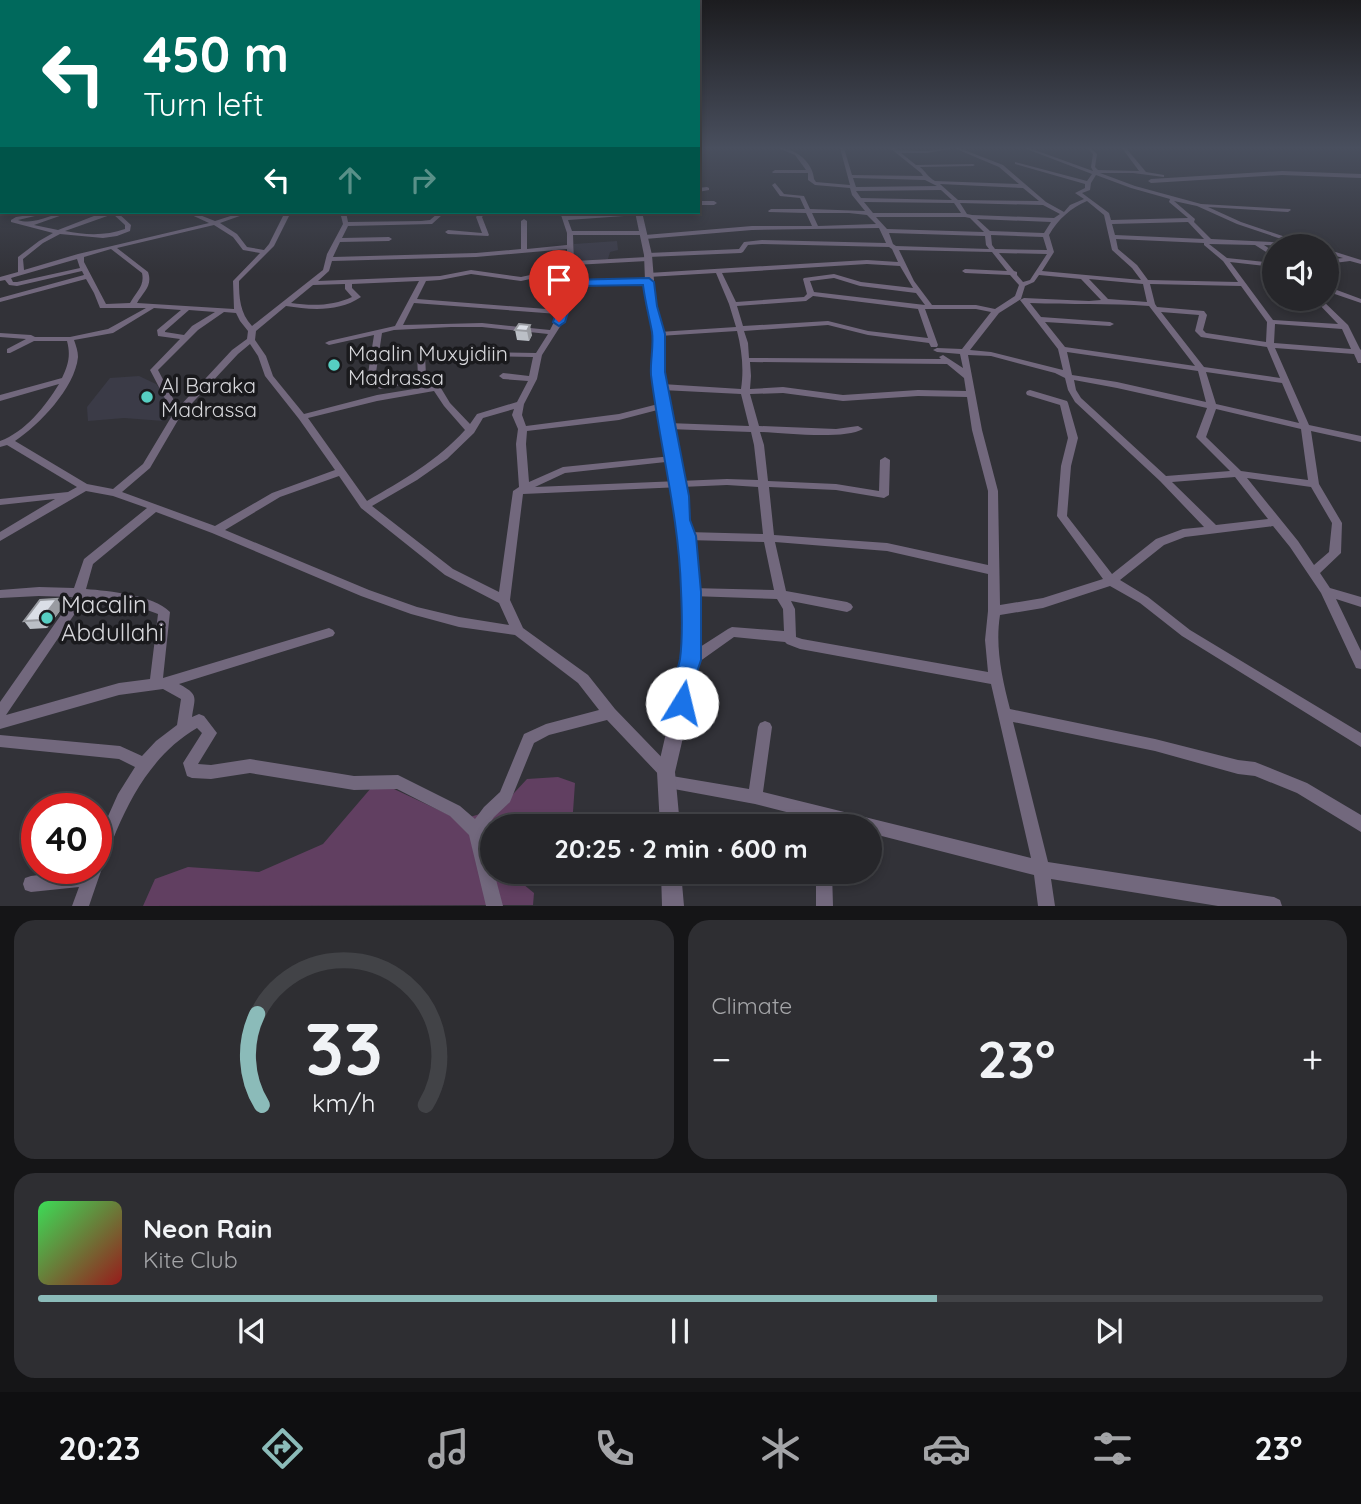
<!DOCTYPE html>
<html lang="en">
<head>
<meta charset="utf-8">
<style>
  body { margin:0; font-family:Quicksand,sans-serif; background:#2e2e32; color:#f1f3f6; height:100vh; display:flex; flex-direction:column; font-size:26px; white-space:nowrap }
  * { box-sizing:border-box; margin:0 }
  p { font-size:23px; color:#a4a5a8 }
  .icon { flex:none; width:38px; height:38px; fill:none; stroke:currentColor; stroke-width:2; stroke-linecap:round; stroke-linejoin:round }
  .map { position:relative; height:906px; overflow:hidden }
  .drawer { display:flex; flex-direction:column; gap:14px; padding:14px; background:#151517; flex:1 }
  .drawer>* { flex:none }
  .banner { position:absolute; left:0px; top:0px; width:700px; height:214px; box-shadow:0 4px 10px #0003,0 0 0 2px #424347; background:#00695c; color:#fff; overflow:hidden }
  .fabs { position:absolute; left:1262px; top:234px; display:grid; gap:14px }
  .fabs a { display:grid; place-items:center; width:77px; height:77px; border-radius:50%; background:#26262a; box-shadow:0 4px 10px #0003,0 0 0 2px #424347; font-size:35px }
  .speed { position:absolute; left:21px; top:793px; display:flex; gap:14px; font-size:35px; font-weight:700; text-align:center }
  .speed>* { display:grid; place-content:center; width:91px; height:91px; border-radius:50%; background:#26262a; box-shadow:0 4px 10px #0003,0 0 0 2px #424347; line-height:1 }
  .speed .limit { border:10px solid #d22; background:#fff; color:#111 }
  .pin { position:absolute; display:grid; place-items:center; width:60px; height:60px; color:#fff; margin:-72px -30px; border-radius:50% 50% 50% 0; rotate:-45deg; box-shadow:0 0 7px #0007 }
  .pin .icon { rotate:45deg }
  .me { position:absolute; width:77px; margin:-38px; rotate:9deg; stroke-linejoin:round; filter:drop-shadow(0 0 5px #0008) }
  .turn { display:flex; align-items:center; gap:24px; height:147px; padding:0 28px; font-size:32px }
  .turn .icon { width:91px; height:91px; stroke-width:2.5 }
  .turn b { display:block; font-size:49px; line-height:60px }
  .lanes { display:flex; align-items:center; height:66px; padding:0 28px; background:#0003; justify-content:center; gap:35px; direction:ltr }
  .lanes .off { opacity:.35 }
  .big { font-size:52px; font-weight:800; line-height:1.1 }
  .drawer .widget { flex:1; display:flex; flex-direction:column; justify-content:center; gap:10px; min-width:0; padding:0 24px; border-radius:21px; background:#2e2e32 }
  .drawer .dial { align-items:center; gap:0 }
  .dial svg { height:182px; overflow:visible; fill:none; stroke:#424347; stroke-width:7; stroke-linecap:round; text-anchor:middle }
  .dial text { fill:#f1f3f6; stroke:none }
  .song { display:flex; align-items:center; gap:21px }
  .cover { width:84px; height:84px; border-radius:10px; background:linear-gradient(135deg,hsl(130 70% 55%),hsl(0 70% 35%)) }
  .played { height:7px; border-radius:4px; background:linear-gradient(90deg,#8bbbb9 70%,#424347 70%) }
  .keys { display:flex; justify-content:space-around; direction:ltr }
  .heat { display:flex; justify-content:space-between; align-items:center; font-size:38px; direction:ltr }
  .drawer .tiles { flex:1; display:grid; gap:14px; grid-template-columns:1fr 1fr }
  .widget:last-child { grid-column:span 2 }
  .trip { position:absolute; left:480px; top:814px; width:402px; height:70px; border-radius:35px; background:#26262a; box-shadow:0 4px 10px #0003,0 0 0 2px #424347; font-weight:800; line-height:70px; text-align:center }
  .menu { display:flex; height:112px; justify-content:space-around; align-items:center; background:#0f0f11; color:#a4a5a8 }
  .menu .icon { width:49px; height:49px }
  .menu .current { color:#8bbbb9 }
  .menu b { font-size:32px; color:#f1f3f6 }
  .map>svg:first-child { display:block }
</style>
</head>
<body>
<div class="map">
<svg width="1361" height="906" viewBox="0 0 1361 906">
  <rect width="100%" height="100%" fill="#323238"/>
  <path fill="#3b3b47" d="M617 241 618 250 610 252 608 259 573 261 574 244Z
    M139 376 156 384 162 391 171 408 164 421 124 418 88 421 87 407 110 378Z"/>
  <path fill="#613f61" d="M558 777 575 783 572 826H492V872H521L518 880 534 893 533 905 143 906 155 879 188 867 259 872 323 844 377 781 460 820 500 808 527 779Z"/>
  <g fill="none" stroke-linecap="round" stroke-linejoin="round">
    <path fill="#72687d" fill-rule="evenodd" d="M778 148C794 147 813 162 814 179L816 182 850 185 840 148H844L852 175 923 176 921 173 890 148H894L897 150 927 151 950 148V149L927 153H901L916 165 973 164 975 165 973 166 920 167C926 172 928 177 935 181L1019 184 999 167 954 148H959L1003 165 1046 202 1064 212 1070 205 1084 199 1075 193 1085 188V184L1015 164V162L1087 181 1092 174 1024 148H1029L1093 171 1091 167 1093 154 1087 148H1091L1097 154 1095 167 1098 170 1139 171 1122 148H1126L1146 172 1164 175V177L1133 173H1100L1135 186 1201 204 1290 209 1291 210 1288 212 1208 207 1241 222 1315 247H1305L1237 224 1197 206 1174 201 1195 219 1194 222 1211 239 1291 243V245L1289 246 1264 245 1274 252V257L1255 245 1209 244 1227 258 1274 263V267L1230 262 1273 320 1338 324 1314 299H1321L1348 325 1360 349 1361 350V363H1358L1354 354 1275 348 1309 425 1361 436V442L1311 431 1319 484 1342 523 1341 553 1320 573 1330 588 1361 597V607L1336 599 1361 651V669L1356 668 1321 593 1290 547 1273 526 1185 537 1164 545 1120 580 1148 597 1190 630 1361 733V747L1182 636 1140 603 1110 586 1043 608 1000 615C995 647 1002 678 1010 709L1155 739 1238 760 1255 762 1307 783 1361 815V832L1297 793 1255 776 1238 774 1155 751 1013 722 1048 862 1274 897 1280 900 1282 906H1218L1051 879 1055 906H1038L1034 875 870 833V826H841L755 804 663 787 660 782 662 778 607 720 549 735 534 743 510 802 494 817 484 832 492 861V872H494L503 906H486L469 835 450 816 397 789 354 790 250 773 211 779 192 778 187 776 183 763 202 733 197 728C134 765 112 840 89 906H72L79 887 31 892 25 890 23 884 25 878 31 876 85 869 86 868H96V843L118 794 135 767 119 759 0 747V735L120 746 142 756 156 741 177 725 181 699 163 689 119 695 0 729V702L70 602 72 597 39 596 0 598V590L39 587 74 588 84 559 147 508 113 496 86 491 0 541V532L55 499 0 505V499L68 492 77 487 7 445 0 447V441C25 432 45 407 59 384L0 401V395L62 378C68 365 71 356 67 341H34L10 353H7V349L26 339 0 337V333L31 335 35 337H70L108 329 146 308H100L94 293 86 279 0 302V298L84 275 82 271 17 286 9 285 5 280 0 281V277L18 272V257L39 241 53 233 11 222V220L16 217 35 214V216L18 220C36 226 52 212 71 212L34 225 58 230 99 214 109 212H117L131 225 130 231 117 236 103 238 60 234 43 243 23 259 24 270 78 254 209 223 185 212H192L215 221 243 212H251L220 223 237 234 247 247 264 250 269 244 285 212H291L274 246 239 281C239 298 240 313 252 326L323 270 327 254 343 224 340 212H346L348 222 421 221 430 220 437 214 442 215 432 224 348 226 342 238 389 237 392 239 389 241 340 242 333 257 476 253 521 249V221L524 219 527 221V249L567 245V233L560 212H566L567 216 640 212 641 213 638 215 568 220 572 231H643L646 233 643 235H573L574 261 647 257 650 259 647 261 574 265V281L649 280 652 282 649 284 574 285 563 322 542 355 537 379 524 404 522 415 526 426 619 414 666 402 670 405 669 407 619 420 527 431 526 444 529 482 563 467 672 456 677 459 675 461 565 473 535 487 727 479 758 480 754 445 751 432 668 429 663 426 668 423 749 426 741 394 662 390 658 387 662 384 741 389C744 370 742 350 737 331L659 336 655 334 659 332 736 327 729 304 716 273 648 277 645 275 648 273 867 260 898 262 892 249 889 247 762 244 748 245 743 252 741 253 648 257 645 255 648 253 739 249 744 242 762 240 886 243 879 228 752 230 645 239 642 237 645 235 752 226H812L806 213 769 212 768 211 771 209H805L800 198 780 196 772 185 775 183 784 194 804 196 810 209 865 211 852 195 850 188 815 185 808 180V173H773L772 172 775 170H806L795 155ZM1096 175 1131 188 1170 199 1169 202 1188 218 1111 220 1109 213 1082 193 1090 190 1091 183ZM853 178 925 180 937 186 856 187ZM940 184 1023 188 1039 201 958 200ZM941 190 952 200 861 198 856 191ZM1087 201 1104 215 1112 250 1132 268 1141 280 1042 271 1054 252 1049 235C1058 219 1071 208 1087 201ZM864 202 954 203 961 213H873ZM960 203 1043 205 1060 214 1054 218 972 215 967 214ZM812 213H849L867 215 876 224 818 226ZM113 214 125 225V229C106 236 85 235 65 231ZM876 217H965L970 218 984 232 887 229ZM977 219 1051 222 1044 233 990 231ZM1188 222 1204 239 1115 235 1112 224ZM214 225 233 237 243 250 260 253 233 281 234 309 137 303C143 292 153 286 148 272L117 248ZM889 233 985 236 986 245 989 249 896 246 893 244ZM991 235 1043 237 1047 250 995 249 992 245ZM1116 239 1204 243V245L1223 261 1238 282 1148 280 1137 265 1118 249ZM111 249 142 273C145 286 136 292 130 303L106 304 84 262V257ZM567 249V267L521 277 471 270 440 276 318 281 329 271 332 261 476 257ZM899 250 992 252 1007 271 965 269 962 271 965 273 1010 275 1019 285 1015 296 995 309 976 305H932L914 281ZM999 253 1047 254 1030 280 1023 282 1017 275V272L1014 271ZM77 259 80 268 17 282H13L11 278ZM867 264 900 266 913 288 861 282 834 274 804 278 803 279 807 294 804 297 736 302 722 273ZM567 271 568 283 559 310 417 299 426 281 440 280 471 274 521 281ZM1039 275 1081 279 1101 300 1089 301 1024 298 1020 300 1058 349 1063 370 991 352 970 350 999 313 1021 299 1025 286 1034 282ZM834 278 860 286 916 293 925 305 814 292 810 281ZM1089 279 1143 284 1147 302 1108 299ZM419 281 395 326 329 341 325 343 329 345 374 335 367 380 368 382 380 389 428 380 432 386 377 395 304 414 273 376 266 356 255 340 256 331 286 306C311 310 339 312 361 297L352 288V284ZM345 284V289L352 297C333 306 312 306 291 303L313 285ZM1150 284 1241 286 1267 322 1266 342 1206 333 1203 330 1207 315 1204 311 1157 307 1155 304ZM813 296 918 309 928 338 868 331 828 321 743 326 737 306 806 301ZM414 303 558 314 550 330 482 323 403 325ZM1030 303C1070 305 1109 303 1149 306L1195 366 1065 347 1045 322 1110 326 1114 324 1110 322 1041 317ZM154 308 181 310 157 330 158 336 180 339 150 370 173 414 143 464 113 489 87 484 15 441C39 425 75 388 78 357 78 351 76 346 74 340L113 333ZM925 309H976L991 312 962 349 937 348 933 350 937 352 960 354 963 368 943 355 939 357 941 359 749 358 748 343 744 331 828 325 868 335 929 343 931 347H937L938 345ZM189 310 215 312 192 326 184 335 165 332V331ZM224 312 236 313 240 321 248 331 247 339 232 350 178 408 158 370 198 330ZM1161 312 1199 315 1195 331 1201 337 1267 347 1280 378 1204 367ZM1275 324 1342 329 1351 349 1274 343ZM451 327H482L548 334 536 353 428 351 417 355 418 377 381 383 375 379 382 333 394 330ZM250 344 258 356 265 376 299 419 335 470 272 493 215 526 122 492 150 468 181 415 238 354ZM1067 352 1198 371 1206 402 1117 382 1072 375ZM428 355 533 357 529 376 503 373 499 376 503 379 528 381 517 402 477 414 470 424 450 403 433 375H426L425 356ZM968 355 991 356 1055 373 1065 378 1068 390 1075 402 1160 481 1204 527 1183 529 1156 539 1112 574 1067 516 1071 466 1078 438 1068 403 1067 401 1030 390 1027 391 1026 393 1027 395 1060 405 1068 438 1061 466 1057 516 1103 579 1043 598 1000 605 998 491 982 430ZM750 362 947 364 964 378 966 391 918 390 843 395 783 387 750 389 751 376ZM1206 372 1282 383 1299 423 1216 404ZM1074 380 1117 388 1207 408 1196 437 1230 471 1166 476 1081 398 1076 390ZM434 391 444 406 465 430C437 461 403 480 367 501L308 418 377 401ZM783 393 843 401 918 396 967 397 972 430 988 491V565L887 543 774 535 769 487 836 490 884 498 889 495 890 460 885 457 880 460 879 491 836 484 768 481 764 445 760 432C784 433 844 440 863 429L858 426 836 429 759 426 750 394ZM514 409 512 415 518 429 516 444 519 487 513 491 499 592 453 569 372 506 417 480 447 459 474 433 483 418ZM1216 409 1301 429 1308 480 1241 471 1206 437ZM339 476 361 508 445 575 499 603 509 625 459 617 417 607 369 590 225 530 280 497ZM1235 477 1268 519 1216 525 1172 482ZM1247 478 1311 487 1332 523 1329 552 1314 565 1298 541ZM727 485 758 487 763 534 687 532 683 533 682 536 683 539 687 540 764 542 774 590 691 588 687 589 685 592 687 595 691 596 777 599 783 609 784 631 732 627 728 629 686 656 684 660 686 664 691 665 696 664 734 637 785 642 787 644 800 649 991 684 1031 858 763 792 772 727 770 723 765 721 760 723 758 727 749 789 672 776 673 772 671 767 615 709 588 675 523 628 510 600 523 494ZM156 512 212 533 361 596 411 614 459 627 515 635 578 683 599 710 546 724 524 734 500 792 484 807 475 819 460 806 398 775 354 776 250 759 211 765 198 764 217 733 204 716 199 714 192 717C195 696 199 695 179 684L333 636 335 633 333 630 329 628 163 678 170 612C154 595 109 591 86 589L93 564ZM775 542 887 551 988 574V611L985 640 988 672 802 639 796 637 795 609 791 601 847 612 851 610 853 607 851 604 847 602 786 591ZM84 597 128 603 158 614 150 679 119 683 6 715 80 606Z
      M1282 171 1361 174V178L1282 175 1151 183 1148 181 1151 179Z
      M2 186V190L0 191V187Z
      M707 187 709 188V190L698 192V188Z
      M698 201H714L717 203 714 205H698Z
      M480 212H486L482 217 489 235 488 236 448 234 445 232 448 230 482 233 476 217Z
      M1326 249 1361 260V264L1350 261 1326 264V260L1343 258 1326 253Z
      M1326 286 1361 299V303L1326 291Z
      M816 872H832L833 906H816Z"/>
    <path fill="#72687d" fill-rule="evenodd" d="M635 212H642L652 255 656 306 664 334 663 372 688 496V520L694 536 699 592V660L691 681V703L675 772 680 826H660L657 772 673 703 675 681 683 660V592L680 536 674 520V496L653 372 654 334 646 306 644 255Z
      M661 872H681L684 906H662Z"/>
  </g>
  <path fill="#bbbfc6" d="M519 324 532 335 529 341 517 340 515 330Z
    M63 607 47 628 30 629 24 621Z"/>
  <path fill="#999ba1" d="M530 325 532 335 529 341 527 331Z
    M57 599 63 607 47 628 41 620Z"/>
  <path fill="#dadee6" stroke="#999ba1" stroke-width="2" d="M519 324 530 325 527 331 515 330Z
    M57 599 41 620 24 621 40 600Z"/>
  <linearGradient id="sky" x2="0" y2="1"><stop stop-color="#1c1c1f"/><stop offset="0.54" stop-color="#494f5e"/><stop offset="1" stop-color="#494f5e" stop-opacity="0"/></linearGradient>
  <rect width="1361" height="274" fill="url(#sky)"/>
  <path fill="#1a73e8" stroke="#114b97" stroke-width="2" d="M649 278 654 282 657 306 665 334V372L689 496 690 520 696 536 701 592V660L694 681 693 703 690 710 682 713 674 710C665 692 677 677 680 659 683 637 682 612 681 590 679 517 660 447 651 375 650 361 654 346 652 332 649 316 645 301 643 285L576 286 565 322 559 326 553 322 567 280Z"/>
  <g fill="#56cec2" stroke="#1a1a1d" stroke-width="2.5">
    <circle cx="334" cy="365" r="7"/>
    <circle cx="147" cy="397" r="7"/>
    <circle cx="47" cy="618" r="7"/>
  </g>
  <g text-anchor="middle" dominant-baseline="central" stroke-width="7" stroke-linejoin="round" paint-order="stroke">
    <g font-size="21" fill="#d7d7db" stroke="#1a1a1d" text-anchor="start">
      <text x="348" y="353">Maalin Muxyidiin<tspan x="348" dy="24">Madrassa</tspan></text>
      <text x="161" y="385">Al Baraka<tspan x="161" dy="24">Madrassa</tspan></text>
    </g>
    <g font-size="24" fill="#d7d7db" stroke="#1a1a1d" text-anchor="start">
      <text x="61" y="604">Macalin<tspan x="61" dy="28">Abdullahi</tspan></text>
    </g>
  </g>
</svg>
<div class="fabs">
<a><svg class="icon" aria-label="sound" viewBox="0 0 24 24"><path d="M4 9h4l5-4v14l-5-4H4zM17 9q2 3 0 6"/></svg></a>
</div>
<div class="speed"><div class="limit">40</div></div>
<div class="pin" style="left:559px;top:322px;background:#d93025"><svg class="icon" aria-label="arrive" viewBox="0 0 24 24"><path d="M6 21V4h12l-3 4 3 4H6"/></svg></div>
<svg class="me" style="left:682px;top:703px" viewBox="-20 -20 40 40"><circle r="19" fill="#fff"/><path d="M0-13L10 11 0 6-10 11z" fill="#1a73e8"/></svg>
<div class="trip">20:25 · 2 min · 600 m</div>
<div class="banner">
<div class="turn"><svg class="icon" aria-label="left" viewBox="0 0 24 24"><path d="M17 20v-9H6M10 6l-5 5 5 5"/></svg><div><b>450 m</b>Turn left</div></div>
<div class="lanes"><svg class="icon" aria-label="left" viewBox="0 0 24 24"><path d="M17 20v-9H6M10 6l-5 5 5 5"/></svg><svg class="icon off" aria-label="ahead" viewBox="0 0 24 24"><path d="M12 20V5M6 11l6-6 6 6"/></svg><svg class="icon off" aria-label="right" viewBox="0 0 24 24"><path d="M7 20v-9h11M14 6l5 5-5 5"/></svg></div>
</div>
</div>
<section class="drawer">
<div class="tiles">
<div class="widget dial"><svg viewBox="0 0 100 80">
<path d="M14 69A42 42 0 1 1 86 69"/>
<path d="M14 69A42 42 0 0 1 12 29" stroke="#8bbbb9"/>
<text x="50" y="56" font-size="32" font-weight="700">33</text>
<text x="50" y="72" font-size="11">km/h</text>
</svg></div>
<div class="widget"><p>Climate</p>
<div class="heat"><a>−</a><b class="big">23°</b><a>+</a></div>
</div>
<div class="widget">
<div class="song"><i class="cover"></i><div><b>Neon Rain</b><p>Kite Club</p></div></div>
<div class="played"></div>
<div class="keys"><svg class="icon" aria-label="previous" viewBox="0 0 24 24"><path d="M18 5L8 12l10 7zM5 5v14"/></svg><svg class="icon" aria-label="pause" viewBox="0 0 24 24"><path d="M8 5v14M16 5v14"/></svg><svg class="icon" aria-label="next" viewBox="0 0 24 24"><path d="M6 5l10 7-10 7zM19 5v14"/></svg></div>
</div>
</div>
</section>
<nav class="menu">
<b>20:23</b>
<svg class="icon current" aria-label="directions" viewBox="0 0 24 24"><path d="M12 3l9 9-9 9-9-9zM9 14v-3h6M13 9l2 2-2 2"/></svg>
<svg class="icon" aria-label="music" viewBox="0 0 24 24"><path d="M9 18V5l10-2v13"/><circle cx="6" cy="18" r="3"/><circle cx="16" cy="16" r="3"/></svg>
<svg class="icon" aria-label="phone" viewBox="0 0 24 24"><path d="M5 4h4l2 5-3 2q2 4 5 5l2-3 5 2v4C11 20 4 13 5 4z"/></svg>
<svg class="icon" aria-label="climate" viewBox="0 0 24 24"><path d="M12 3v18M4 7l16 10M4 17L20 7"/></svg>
<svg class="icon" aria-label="car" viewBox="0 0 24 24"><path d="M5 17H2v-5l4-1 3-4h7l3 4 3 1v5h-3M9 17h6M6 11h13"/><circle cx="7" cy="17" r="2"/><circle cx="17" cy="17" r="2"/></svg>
<svg class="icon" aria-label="filters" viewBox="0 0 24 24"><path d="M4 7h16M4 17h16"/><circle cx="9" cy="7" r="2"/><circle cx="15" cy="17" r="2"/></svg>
<b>23°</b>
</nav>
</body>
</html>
